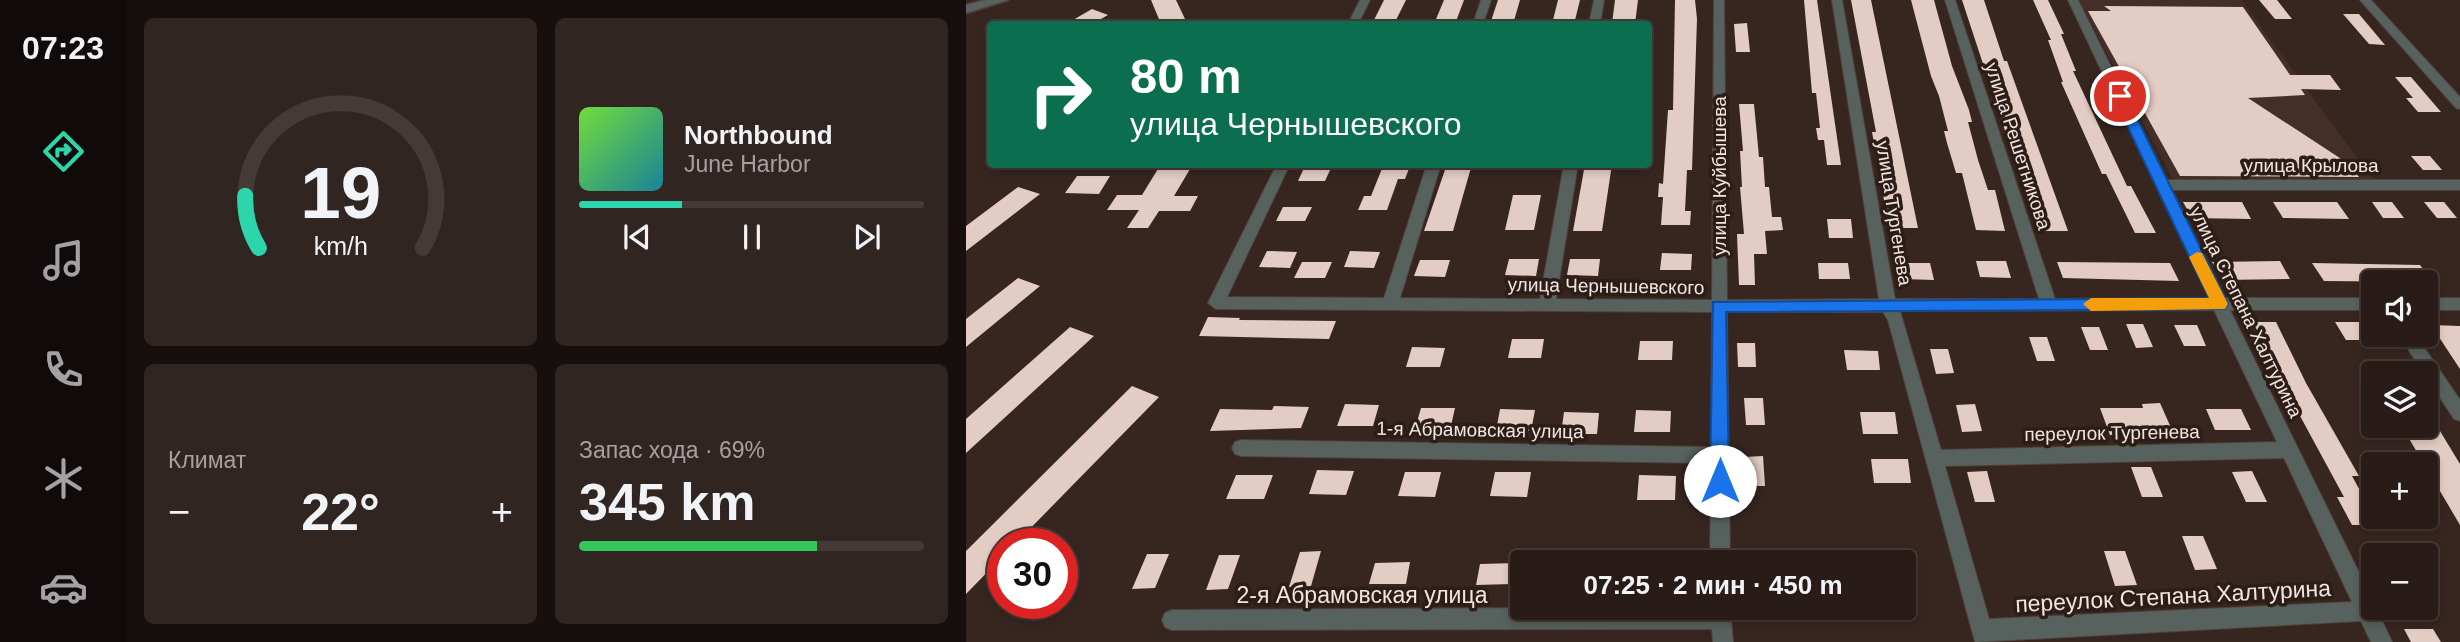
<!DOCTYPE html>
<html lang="ru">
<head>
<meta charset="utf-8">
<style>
  body { margin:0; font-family:Arial,sans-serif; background:#312521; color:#f1f3f6; height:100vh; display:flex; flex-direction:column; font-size:26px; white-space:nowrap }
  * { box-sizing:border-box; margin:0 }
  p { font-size:23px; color:#a5a1a2 }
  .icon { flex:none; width:38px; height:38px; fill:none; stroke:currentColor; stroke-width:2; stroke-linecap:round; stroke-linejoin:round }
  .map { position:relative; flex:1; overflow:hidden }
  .details { display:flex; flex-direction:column; gap:18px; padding:18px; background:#170f0d; width:840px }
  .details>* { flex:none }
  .hud { position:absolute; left:21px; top:21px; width:665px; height:147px; border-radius:7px; box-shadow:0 4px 10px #0003,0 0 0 2px #453a37; background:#0b6e4f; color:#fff; overflow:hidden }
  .fabs { position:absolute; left:1395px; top:270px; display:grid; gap:14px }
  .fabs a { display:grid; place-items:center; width:77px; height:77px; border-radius:7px; background:#291c18; box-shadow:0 4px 10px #0003,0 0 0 2px #453a37; font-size:35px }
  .speed { position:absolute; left:21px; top:528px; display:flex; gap:14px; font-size:35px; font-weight:700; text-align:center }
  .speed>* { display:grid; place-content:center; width:91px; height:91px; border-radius:50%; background:#291c18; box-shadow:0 4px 10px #0003,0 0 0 2px #453a37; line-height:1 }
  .speed .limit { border:10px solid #d22; background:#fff; color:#111 }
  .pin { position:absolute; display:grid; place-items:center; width:60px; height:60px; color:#fff; margin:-30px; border:4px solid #fff; border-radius:50%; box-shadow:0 2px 7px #0007 }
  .me { position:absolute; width:77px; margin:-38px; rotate:0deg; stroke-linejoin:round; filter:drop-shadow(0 0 5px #0008) }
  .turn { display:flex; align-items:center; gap:24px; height:147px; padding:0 28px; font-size:32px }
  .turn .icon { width:91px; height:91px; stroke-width:2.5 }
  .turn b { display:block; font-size:49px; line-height:60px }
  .big { font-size:52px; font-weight:700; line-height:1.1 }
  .details .tile { flex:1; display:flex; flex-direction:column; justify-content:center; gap:10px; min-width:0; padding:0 24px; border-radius:10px; background:#312521 }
  .details .dial { align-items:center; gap:0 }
  .dial svg { height:182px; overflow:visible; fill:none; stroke:#453a37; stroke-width:7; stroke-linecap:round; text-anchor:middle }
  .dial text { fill:#f1f3f6; stroke:none }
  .song { display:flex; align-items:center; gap:21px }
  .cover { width:84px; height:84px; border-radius:10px; background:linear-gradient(135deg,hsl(100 70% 55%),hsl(190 70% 35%)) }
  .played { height:7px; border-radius:4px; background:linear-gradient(90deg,#2dd5ab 30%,#453a37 30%) }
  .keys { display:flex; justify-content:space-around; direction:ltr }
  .heat { display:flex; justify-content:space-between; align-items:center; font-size:38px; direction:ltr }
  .charge { height:10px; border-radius:5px; background:linear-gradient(90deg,#34c759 69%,#453a37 0) }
  .details .tiles { flex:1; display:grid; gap:18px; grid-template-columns:repeat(2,1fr) }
  .trip { position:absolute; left:544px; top:550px; width:406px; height:70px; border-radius:7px; background:#291c18; box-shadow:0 4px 10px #0003,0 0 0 2px #453a37; font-weight:700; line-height:70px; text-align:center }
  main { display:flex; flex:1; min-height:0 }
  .tab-bar { display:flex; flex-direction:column; width:126px; justify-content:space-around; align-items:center; background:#100b0a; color:#a5a1a2 }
  .tab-bar .icon { width:49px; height:49px }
  .tab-bar .on { color:#2dd5ab }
  .tab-bar b { font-size:32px; color:#f1f3f6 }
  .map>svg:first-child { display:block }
</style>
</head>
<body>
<main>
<nav class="tab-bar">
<b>07:23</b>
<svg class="icon on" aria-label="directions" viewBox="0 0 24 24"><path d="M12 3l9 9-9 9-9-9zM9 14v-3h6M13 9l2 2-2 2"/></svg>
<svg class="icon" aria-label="music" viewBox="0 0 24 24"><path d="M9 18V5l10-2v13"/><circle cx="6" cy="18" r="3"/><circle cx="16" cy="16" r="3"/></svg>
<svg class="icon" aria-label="phone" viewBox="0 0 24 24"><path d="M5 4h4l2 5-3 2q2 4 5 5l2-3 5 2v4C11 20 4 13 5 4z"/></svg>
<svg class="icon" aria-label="climate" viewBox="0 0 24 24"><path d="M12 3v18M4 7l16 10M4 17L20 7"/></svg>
<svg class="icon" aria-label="car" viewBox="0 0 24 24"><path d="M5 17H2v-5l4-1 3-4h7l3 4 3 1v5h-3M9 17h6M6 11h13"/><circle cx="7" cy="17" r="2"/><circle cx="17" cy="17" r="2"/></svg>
</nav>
<section class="details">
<div class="tiles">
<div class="tile dial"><svg viewBox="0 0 100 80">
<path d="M14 69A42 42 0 1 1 86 69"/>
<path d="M14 69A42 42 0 0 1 8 46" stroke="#2dd5ab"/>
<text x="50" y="56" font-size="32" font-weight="700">19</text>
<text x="50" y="72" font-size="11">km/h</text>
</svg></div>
<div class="tile">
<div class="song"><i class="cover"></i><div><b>Northbound</b><p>June Harbor</p></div></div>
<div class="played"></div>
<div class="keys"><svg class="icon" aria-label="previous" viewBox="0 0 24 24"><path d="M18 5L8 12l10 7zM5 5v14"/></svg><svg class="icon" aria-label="pause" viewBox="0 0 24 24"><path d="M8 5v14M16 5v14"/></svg><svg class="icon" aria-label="next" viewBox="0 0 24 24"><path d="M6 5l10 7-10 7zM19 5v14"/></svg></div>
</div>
<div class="tile"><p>Климат</p>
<div class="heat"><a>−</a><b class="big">22°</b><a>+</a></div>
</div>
<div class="tile"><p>Запас хода · 69%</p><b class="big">345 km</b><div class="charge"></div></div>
</div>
</section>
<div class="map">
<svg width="1494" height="642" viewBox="0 0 1494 642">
  <rect width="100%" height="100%" fill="#372620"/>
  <path fill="#452e25" d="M1113 0H1275L1409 182 1207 180Z"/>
  <path fill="#e2ccc3" d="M185 0H210L219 19 195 24Z
    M418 0H440L428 24H406Z
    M478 0H498L489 24H468Z
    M532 0H554L547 24H524Z
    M592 0H614L608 24H586Z
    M649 0H672L669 24H646Z
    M709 0H729L731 19 726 170H721L719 211H725L724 225H695L697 197H692L693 183 697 184 702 110H707Z
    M838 0H851L875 165H861L858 140H852L850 128H854L850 93H846Z
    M885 0H905L952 228H923L906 132H910Z
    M945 0H968L986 66 1003 110 1006 122H1002L1012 160 1022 190H1029L1039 231 1010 230 996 173H990L981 143 978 131H982L973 96 965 76Z
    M996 0H1018L1038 61H1041L1102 231H1072Z
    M1067 0H1082L1098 34H1095L1110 71H1107L1161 186H1165L1190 233H1169L1140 174H1136L1095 82H1097L1082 40H1085Z
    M1293 0H1311L1326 19H1309Z
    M1138 6 1277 7 1324 75H1364L1375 90 1335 89 1339 95 1282 98 1383 164 1393 177 1214 176 1122 11H1145Z
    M126 9 142 15 126 24H100Z
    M1377 14H1393L1419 45 1403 44Z
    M781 23 784 52H770L768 24Z
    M1429 77H1445L1475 112H1452L1440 98H1447Z
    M773 104H788L793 157H797L799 187H803L806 217H815L817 230 799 231 801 254H788L789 285H773L771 234H778L774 187H776L774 151H777Z
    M1445 156H1464L1476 170H1457Z
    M195 164H227L208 196H232L224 211H193L182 228H161L173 210H141L151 195H176Z
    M481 164H506L487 231H458Z
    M619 164H646L636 231H607Z
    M417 166H444L439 179H432L421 210H392L398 196H405Z
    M338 168H365L359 181H332Z
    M111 176H144L133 194 99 193Z
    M52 187 74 194 0 251V226Z
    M547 195H575L568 230H539Z
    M1217 202H1276L1285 219 1226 218Z
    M1307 202H1371L1383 219 1317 218Z
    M1406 202H1426L1438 218H1417Z
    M1458 202H1478L1491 218H1471Z
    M317 207H346L339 221H310Z
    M861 219H885L887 238H863Z
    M301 251 331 252 324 268 293 267Z
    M384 251 414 252 408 268 378 267Z
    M696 253 726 254 725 270H694Z
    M543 259H573L570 276 539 275Z
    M604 259H634L632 276 601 275Z
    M454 260H484L479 277 448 276Z
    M1010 261H1040L1045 278 1014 277Z
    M1314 261 1324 279 1256 280 1246 262Z
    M336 262H366L359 278H328Z
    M1091 262 1204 263 1213 281 1097 278Z
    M852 263H882L884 279H853Z
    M934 263H964L968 280 937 279Z
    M1346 263 1454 265 1467 282 1358 281Z
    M52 278 74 286 0 347V319Z
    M242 317 274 318 273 320 370 321 363 339 233 336Z
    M1287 322H1310L1340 383 1393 476H1386L1413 525H1386L1371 497H1378L1327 403Z
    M1369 322H1402L1413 340H1380Z
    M1160 324H1177L1187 347 1170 348Z
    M1208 325H1231L1240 346H1218Z
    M1465 325 1494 326V369Z
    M104 327 128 336 0 453V419Z
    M1115 327H1133L1142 350H1124Z
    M1063 337H1081L1089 361H1071Z
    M546 339H578L575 358H542Z
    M674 341H707L706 360H672Z
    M771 343H789L790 367H772Z
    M446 347 479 348 474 367H440Z
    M964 349H982L988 373 970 374Z
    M878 350 912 351 914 370H881Z
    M166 386 193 397 49 544H37V556L0 594V551Z
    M778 398H797L799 425H780Z
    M1194 403 1206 430 1144 435 1134 408H1177L1176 404Z
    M379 404 413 405 407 426H371Z
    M1009 404 1016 431 996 432 990 405Z
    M308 406 343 407 335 428 244 431 254 409 306 410Z
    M455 408H489L484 430 449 429Z
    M1460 408 1494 464V525L1435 425H1460Z
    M534 409 569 410 565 431H530Z
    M1240 409H1275L1285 430H1249Z
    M670 410 705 411 704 432H668Z
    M598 412 633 413 631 434H595Z
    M894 412H929L932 434H897Z
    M797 456 799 486H779L778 457Z
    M905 459H942L945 483H908Z
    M1165 467H1185L1197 497H1176Z
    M351 470 388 471 380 495 343 494Z
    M1021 471 1029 502H1009L1001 472Z
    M1286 471 1301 502H1280L1266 472Z
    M439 472H475L469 497 432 496Z
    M529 472H565L561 497 524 496Z
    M270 475H307L298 499H260Z
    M673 475 710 476 709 500H671Z
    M1216 536H1237L1251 569 1229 570Z
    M355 551 345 586 323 587 334 552Z
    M1138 551H1159L1171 585 1149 586Z
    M181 554H203L189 588 166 589Z
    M253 555H274L262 589 240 590Z
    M444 562 440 584H403L409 563Z
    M549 563 546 584 510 585 514 564Z
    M1438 629H1467L1475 642H1445Z"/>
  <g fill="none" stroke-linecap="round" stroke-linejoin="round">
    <defs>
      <path id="minor" d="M394 0H404L392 24H382Z
        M515 0H525L517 24H507Z
        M628 0H638L634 24H623Z
        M748 0H758L761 300 913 299 866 0H876L929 299H1073L979 0H989L1089 299 1243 298 1102 0H1112L1201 180H1494V190H1205L1259 298H1407V310H1264L1407 601V607H1410L1426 642H1405L1395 621 1009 642 922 320 917 312H761L764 562H744L745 463 275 456 269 454 266 448 269 442 275 440 745 447 746 312 250 309 242 303 311 164H324L261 297 418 298 461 164H475L434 298 574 299 598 164H612L590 299 746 300ZM1248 310 1311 442 975 450 934 311ZM1318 458 1386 602 1023 619 979 466Z
        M1394 0H1405L1494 97V109L1490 108Z
        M1460 298H1494V310H1460Z
        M1432 334H1449L1494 400V421L1488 419Z
        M744 607H764L767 642H747L746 629 206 630 199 627 196 620 199 613 206 610Z"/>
      <path id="tertiary" d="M19 0H42L0 13V5Z"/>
    </defs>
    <use href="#minor" stroke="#51413b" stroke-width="2"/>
    <use href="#tertiary" stroke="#51413b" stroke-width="3"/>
    <use href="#minor" fill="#57615d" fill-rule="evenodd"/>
    <use href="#tertiary" fill="#57615d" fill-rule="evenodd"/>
  </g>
  <path fill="#1a73e8" stroke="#114b97" stroke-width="2" d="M1154 92 1160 96 1262 304 1259 309 760 312 763 481 760 487H747L744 481 747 302 1243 298 1147 96Z"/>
  <path fill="#f59e0b" d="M1231 252 1236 253 1262 304 1259 309 1125 311 1117 304 1125 298H1243L1223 257Z"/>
  <g text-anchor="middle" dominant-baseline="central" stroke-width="7" stroke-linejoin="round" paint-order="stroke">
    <g font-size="19" fill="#f1e5e1" stroke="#2d1d17">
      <text transform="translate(1052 146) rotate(72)">улица Решетникова</text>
      <text x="1345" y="165">улица Крылова</text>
      <text transform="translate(753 176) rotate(-90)">улица Куйбышева</text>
      <text transform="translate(928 213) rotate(81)">улица Тургенева</text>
      <text transform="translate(640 286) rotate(1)">улица Чернышевского</text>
      <text transform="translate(1280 312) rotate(64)">улица Степана Халтурина</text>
      <text transform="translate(514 430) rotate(1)">1-я Абрамовская улица</text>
      <text transform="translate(1146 433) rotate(-1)">переулок Тургенева</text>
    </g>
    <g font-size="23" fill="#f1e5e1" stroke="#2d1d17">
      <text x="396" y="595">2-я Абрамовская улица</text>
      <text transform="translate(1207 596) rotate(-3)">переулок Степана Халтурина</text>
    </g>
  </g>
</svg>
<div class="fabs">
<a><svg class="icon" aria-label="sound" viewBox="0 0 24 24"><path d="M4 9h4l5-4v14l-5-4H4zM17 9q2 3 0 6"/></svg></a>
<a><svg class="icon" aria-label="layers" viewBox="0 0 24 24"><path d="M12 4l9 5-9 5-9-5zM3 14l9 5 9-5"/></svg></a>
<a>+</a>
<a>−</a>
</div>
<div class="speed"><div class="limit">30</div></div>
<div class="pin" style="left:1154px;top:96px;background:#d93025"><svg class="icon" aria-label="arrive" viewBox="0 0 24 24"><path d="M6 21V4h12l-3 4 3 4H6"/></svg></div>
<svg class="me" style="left:754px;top:481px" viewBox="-20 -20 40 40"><circle r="19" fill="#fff"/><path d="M0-13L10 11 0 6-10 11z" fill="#1a73e8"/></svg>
<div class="trip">07:25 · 2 мин · 450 m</div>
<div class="hud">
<div class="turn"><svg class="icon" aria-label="right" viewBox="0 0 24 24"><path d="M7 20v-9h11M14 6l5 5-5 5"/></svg><div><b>80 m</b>улица Чернышевского</div></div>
</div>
</div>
</main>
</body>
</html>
